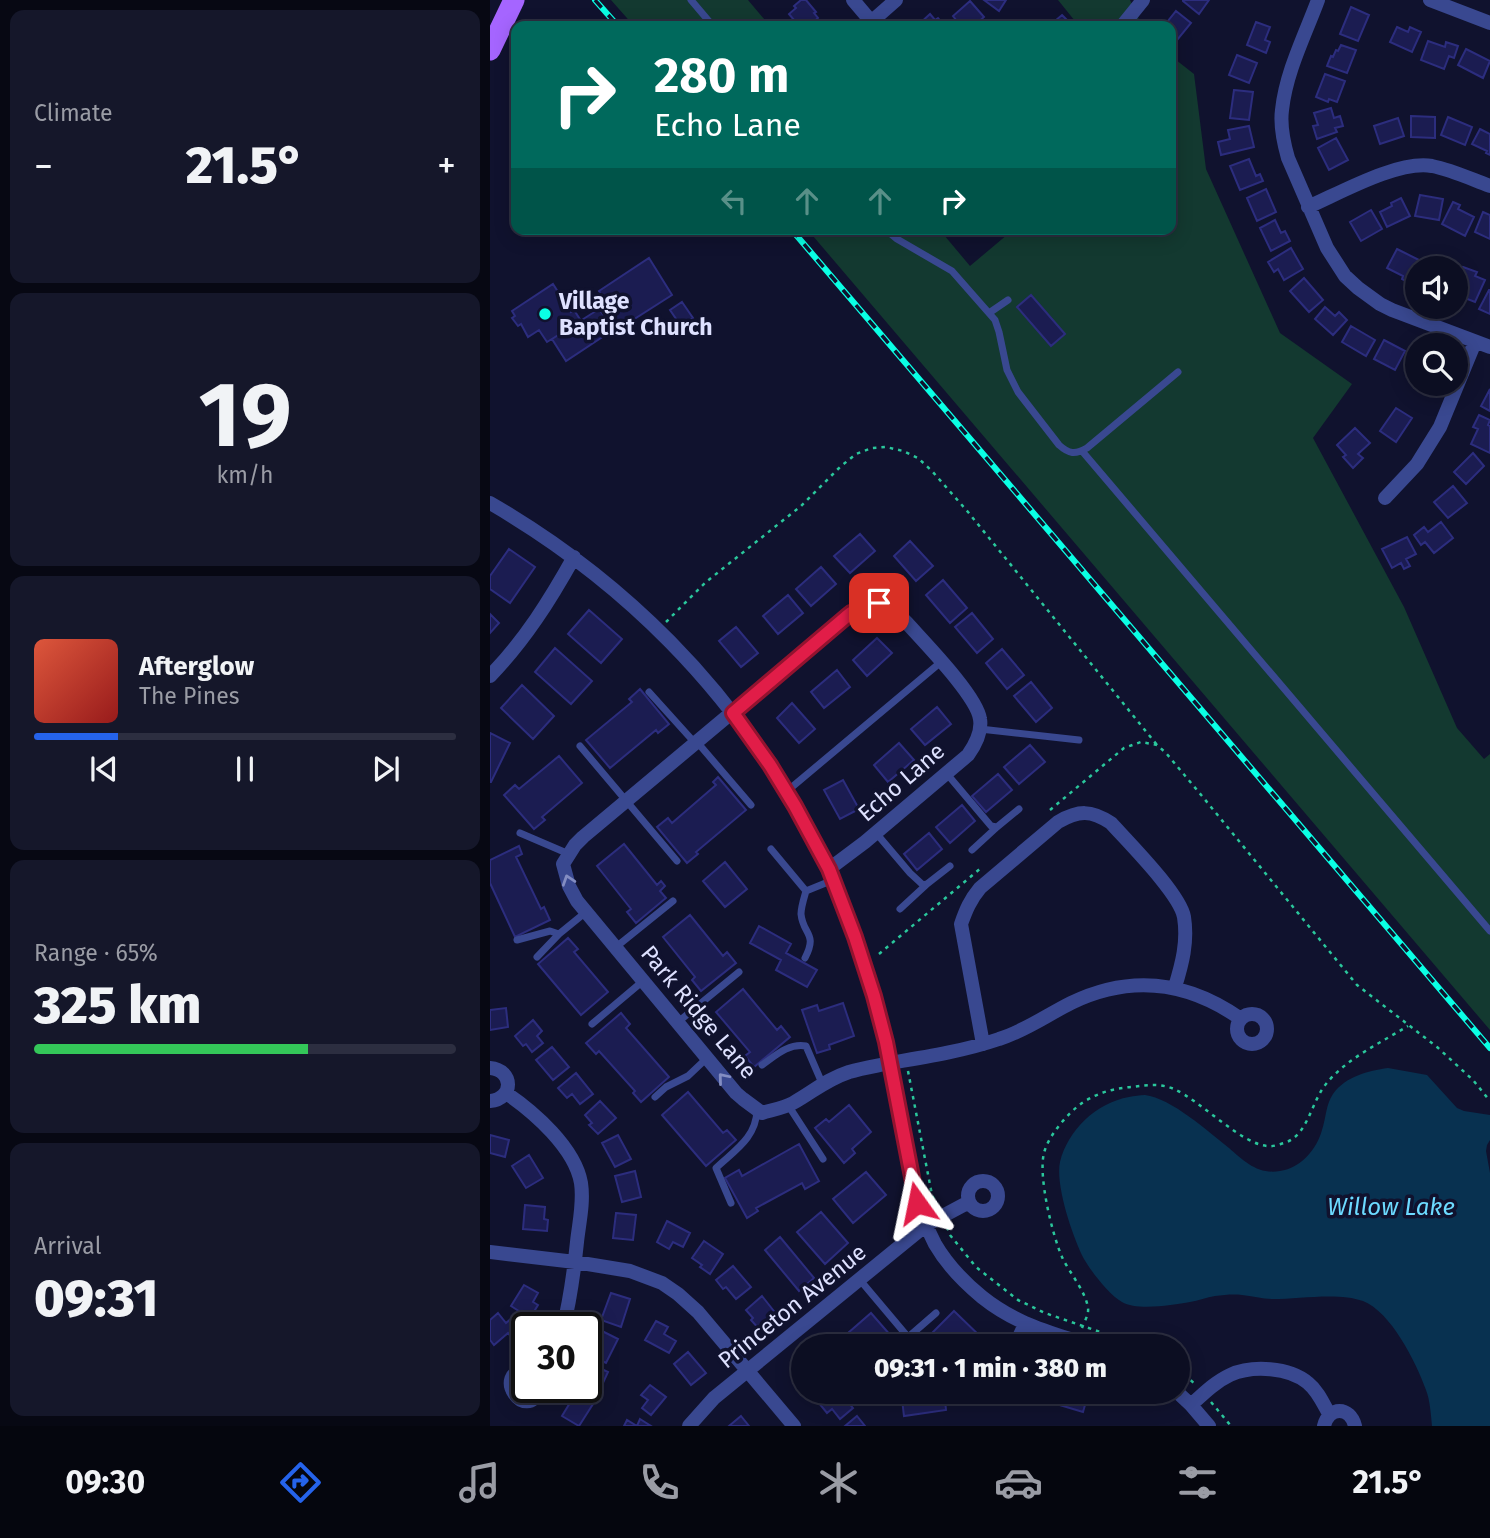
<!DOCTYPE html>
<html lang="en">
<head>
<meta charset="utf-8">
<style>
  body { margin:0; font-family:"Fira Sans",sans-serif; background:#15172a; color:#f1f3f6; height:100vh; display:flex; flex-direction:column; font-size:26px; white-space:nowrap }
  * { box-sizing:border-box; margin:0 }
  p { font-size:23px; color:#9a9ca5 }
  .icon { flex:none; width:38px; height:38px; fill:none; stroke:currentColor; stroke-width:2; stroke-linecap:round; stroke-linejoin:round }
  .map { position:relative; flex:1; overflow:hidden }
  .side { display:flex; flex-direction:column; gap:10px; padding:10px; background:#070813; width:490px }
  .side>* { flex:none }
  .top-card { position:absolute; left:21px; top:21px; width:665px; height:214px; border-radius:14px; box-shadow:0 4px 18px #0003,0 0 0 2px #2c2e40; background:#00695c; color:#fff; overflow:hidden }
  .buttons { position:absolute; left:915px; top:256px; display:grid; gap:14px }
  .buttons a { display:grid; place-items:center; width:63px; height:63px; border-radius:50%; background:#0c0e22; box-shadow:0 4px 18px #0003,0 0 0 2px #2c2e40; font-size:35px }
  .speed { position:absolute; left:21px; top:1312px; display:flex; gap:14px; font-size:35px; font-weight:700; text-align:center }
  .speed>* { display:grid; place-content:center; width:91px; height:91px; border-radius:50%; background:#0c0e22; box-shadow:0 4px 18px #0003,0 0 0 2px #2c2e40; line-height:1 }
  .speed .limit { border:4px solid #111; border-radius:10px; background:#fff; color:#111 }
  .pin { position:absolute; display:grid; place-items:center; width:60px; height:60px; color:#fff; margin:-30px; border-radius:14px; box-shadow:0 4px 10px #0006 }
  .me { position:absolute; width:77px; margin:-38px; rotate:348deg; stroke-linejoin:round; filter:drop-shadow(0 0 5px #0008) }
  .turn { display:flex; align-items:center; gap:24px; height:147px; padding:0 28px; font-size:32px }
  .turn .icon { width:91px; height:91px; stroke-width:2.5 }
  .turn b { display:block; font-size:49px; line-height:60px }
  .lanes { display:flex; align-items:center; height:66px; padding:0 28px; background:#0003; justify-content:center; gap:35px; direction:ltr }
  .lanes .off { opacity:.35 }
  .big { font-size:52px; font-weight:800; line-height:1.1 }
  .side .widget { flex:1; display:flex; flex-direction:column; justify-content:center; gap:10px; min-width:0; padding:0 24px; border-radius:14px; background:#15172a }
  .side .dial { align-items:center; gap:0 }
  .dial b { font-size:91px; line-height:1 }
  .song { display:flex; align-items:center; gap:21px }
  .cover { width:84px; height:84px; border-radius:10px; background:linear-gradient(135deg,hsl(10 70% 55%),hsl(0 70% 35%)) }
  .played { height:7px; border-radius:4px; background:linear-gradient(90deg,#2563eb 20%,#2c2e40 20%) }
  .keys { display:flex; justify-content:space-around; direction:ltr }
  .heat { display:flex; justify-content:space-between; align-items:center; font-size:38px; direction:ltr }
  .charge { height:10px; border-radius:5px; background:linear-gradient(90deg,#34c759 65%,#2c2e40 0) }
  .trip { position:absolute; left:301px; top:1334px; width:399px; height:70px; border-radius:35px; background:#0c0e22; box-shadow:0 4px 18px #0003,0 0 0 2px #2c2e40; font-weight:800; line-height:70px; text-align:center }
  .tab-bar { display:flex; height:112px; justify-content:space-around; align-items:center; background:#05060e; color:#9a9ca5 }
  .tab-bar .icon { width:49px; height:49px }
  .tab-bar .selected { color:#2563eb }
  .tab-bar b { font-size:32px; color:#f1f3f6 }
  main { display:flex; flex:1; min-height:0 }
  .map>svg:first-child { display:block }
</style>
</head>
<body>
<main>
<section class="side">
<div class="widget"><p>Climate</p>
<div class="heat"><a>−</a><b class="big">21.5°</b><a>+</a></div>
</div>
<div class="widget dial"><b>19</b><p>km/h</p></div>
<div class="widget">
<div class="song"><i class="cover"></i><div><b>Afterglow</b><p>The Pines</p></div></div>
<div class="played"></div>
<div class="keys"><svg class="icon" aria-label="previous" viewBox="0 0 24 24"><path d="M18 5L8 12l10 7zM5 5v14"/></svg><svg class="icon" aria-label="pause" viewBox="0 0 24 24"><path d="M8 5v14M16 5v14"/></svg><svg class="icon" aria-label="next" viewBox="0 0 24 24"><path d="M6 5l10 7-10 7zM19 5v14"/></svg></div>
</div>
<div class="widget"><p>Range · 65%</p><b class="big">325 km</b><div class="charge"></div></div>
<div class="widget"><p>Arrival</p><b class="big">09:31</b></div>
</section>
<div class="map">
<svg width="1000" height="1426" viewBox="0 0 1000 1426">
  <rect width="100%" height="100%" fill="#10122e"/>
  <path fill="#133930" d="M121 0H258L280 26H144Z
    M568 0H640L652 26H589Z
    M681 56 704 74 716 169 790 333 862 384 823 438 914 607 967 728 994 759 1000 754V1030L317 229H449L480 266 524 229H681Z"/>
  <path fill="#083150" d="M898 1068 937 1075 967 1108 974 1111 1000 1115V1140L997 1145 996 1151 1000 1173V1426H942C941 1415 940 1400 936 1390 926 1362 901 1312 873 1301 849 1292 809 1299 783 1299 773 1299 762 1296 752 1295 743 1294 734 1295 725 1296 717 1297 708 1301 700 1302 683 1305 647 1311 632 1302 619 1295 601 1271 594 1259 583 1238 565 1185 570 1162 578 1130 606 1103 639 1097 644 1096 650 1095 655 1095 681 1098 719 1132 739 1148 754 1161 768 1175 790 1171 811 1168 827 1149 832 1130 836 1118 836 1104 843 1094 856 1076 878 1071 898 1068Z"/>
  <path fill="#1b1c51" stroke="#2c2d7e" stroke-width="2" d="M311 0H316L326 12 324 13 328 18 319 26H309L299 14 306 8 304 6Z
    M494 0H516L509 11Z
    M693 0H719L709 14 693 1Z
    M480 1 494 17 484 26H471L463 16Z
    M861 7 879 15 868 41 850 34Z
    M686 11 701 23 683 45 681 43V26H674Z
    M440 14 445 20 448 18 453 24 450 26H427Z
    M572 15 583 26H559Z
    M766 22 780 27 775 40 780 42 776 53 757 45Z
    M907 27 918 32 920 27 931 32 922 52 900 42Z
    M938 41 955 47 956 42 968 46 964 58 959 56 954 69 931 60Z
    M851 45 866 50 857 73 837 66 841 56 843 57 846 50 848 51Z
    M976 49 1000 61 993 78 968 65Z
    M747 55 767 63 759 83 739 75Z
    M835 74 855 81 847 102 839 99 838 102 826 97Z
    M744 90 763 92 759 120 740 118Z
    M841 108 844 118 850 116 853 126 845 128 847 132 827 139 823 126 828 125 824 113Z
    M921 116 945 117V138L921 137Z
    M958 117 982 127 975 145 951 135Z
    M908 118 914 136 890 144 884 126Z
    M759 126 764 147 731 155 728 142 740 139 738 130Z
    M990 129 1000 134V155L996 153 997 151 982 144Z
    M846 138 858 160 839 170 828 148Z
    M759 159 766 176 770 174 773 181 750 190 740 166Z
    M776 189 786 212 767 221 757 198Z
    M930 195 953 199 949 220 925 216Z
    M911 198 920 216 897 227 890 212 902 206 901 203Z
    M963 202 970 205 968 209 984 217 975 236 952 224Z
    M881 210 892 229 871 241 860 222Z
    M993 212 1000 215V239L985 232Z
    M785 220 791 233 795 231 800 241 781 251 770 228Z
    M801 248 813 269 794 280 788 269 784 272 778 262Z
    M907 249 929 260 923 271 928 273V275L923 285 912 279 913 276 897 268Z
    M159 258 182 295 138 323 136 319 126 325 123 320 119 323 123 330 76 361 62 339 109 309 114 316 119 313 116 309 119 307 109 291Z
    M973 267 987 272 985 276 995 280 985 302 970 296 968 302 966 301V283Z
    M814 278 833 300 819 312 800 291Z
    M63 284 81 312 84 310 91 321 57 342 49 330 38 337 31 324 28 326 22 318 25 316 22 311Z
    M999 290H1000V314L989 309Z
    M541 295 575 334 561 346 527 307Z
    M192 302 203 318 191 326 180 310Z
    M835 307 845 316 849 312 857 320 843 335 825 319Z
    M861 326 885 340 876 356 852 342Z
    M894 340 915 351 905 370 884 359Z
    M922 350 928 353V381L917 376 922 364 917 362Z
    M1000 389V411L991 406Z
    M906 408 922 418 906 442 890 431Z
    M989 415 1000 420 998 425 1000 426V453L981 444 988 429 983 427Z
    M865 428 880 443 868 454 873 458 863 468 853 457 856 455 847 445Z
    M983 453 994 466 976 484 964 472Z
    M963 486 977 503 958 518 944 502Z
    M951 522 963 538 944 553 935 542 931 545 924 535 934 527 938 532Z
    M370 534 385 551 360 573 344 556Z
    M917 537 926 554 916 559 920 566 914 569 911 563 902 568 892 549Z
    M420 541 443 566 426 581 404 556Z
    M19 549 45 567 20 603 0 589V576Z
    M331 567 346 584 321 606 306 589Z
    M453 580 477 608 460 623 436 595Z
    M298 595 313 613 288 634 273 616Z
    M99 610 132 639 111 663 78 634Z
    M482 613 503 639 487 653 465 627Z
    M0 614 9 623 0 633Z
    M246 627 268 653 251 667 229 641Z
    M387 638 402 653 377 676 363 660Z
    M65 648 102 681 81 704 45 672Z
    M512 649 534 675 517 689 496 663Z
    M347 670 360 687 334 708 321 692Z
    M541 682 562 708 546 722 524 696Z
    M32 685 64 716 43 739 11 708Z
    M150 689 179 724 168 733 166 730 120 768 96 740 142 702 139 699Z
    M302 703 325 729 309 743 287 718Z
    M447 707 461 724 435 745 421 729Z
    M0 733 20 743 1 782H0Z
    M409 743 424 760 398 782 384 765Z
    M540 745 555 762 529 784 514 767Z
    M69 756 92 783 52 817 55 820 44 829 14 795 25 785 29 789Z
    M508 774 522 790 496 812 482 796Z
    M228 777 256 810 206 852 208 854 197 863 167 827 178 818 182 823 226 785 223 782Z
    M353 780 369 809 350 819 334 790Z
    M472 805 485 821 460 843 446 827Z
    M439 833 452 849 427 870 414 854Z
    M134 844 167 885 171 881 175 886 170 891 176 898 146 923 137 912 141 909 107 866Z
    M29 846 32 854 26 857 51 909 54 907 60 920 25 937 0 883V860Z
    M235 862 257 889 235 907 213 881Z
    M200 915 233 956 237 952 246 963 211 991 202 980 205 977 173 937Z
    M269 926 301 944 296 953 327 970 317 987 286 970 291 960 260 943Z
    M78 938 88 949 84 952 118 992 91 1015 48 964Z
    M253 989 287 1030 291 1026 300 1037 264 1067 255 1056 260 1052 226 1012Z
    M353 1003 364 1036 339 1045 340 1049 327 1053 312 1010 327 1005 329 1011Z
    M16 1008 18 1027 0 1030V1009V1010Z
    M131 1013 140 1024 136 1028 179 1077 151 1102 143 1093 145 1091 109 1051 106 1054 96 1043Z
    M43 1020 52 1031 47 1036 53 1043 42 1052 36 1044 33 1046 25 1036Z
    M62 1047 79 1067 63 1080 46 1060Z
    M86 1073 103 1094 90 1104 82 1094 77 1098 68 1088Z
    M198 1092 233 1133 237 1130 246 1140 216 1166 172 1115Z
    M110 1101 126 1118 108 1134 99 1125 102 1123 95 1115Z
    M359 1105 381 1132 362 1149 365 1153 354 1163 325 1128 336 1119 339 1122Z
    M0 1135 19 1140 15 1157 0 1153Z
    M128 1135 141 1159 125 1167 112 1143Z
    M309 1144 329 1181 315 1189 312 1183 266 1208 268 1211 257 1218 235 1178 249 1170 252 1176Z
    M39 1155 53 1178 36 1188 22 1166Z
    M145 1171 151 1197 132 1202 125 1176Z
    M376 1172 396 1195 363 1223 343 1199Z
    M35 1205 55 1207 54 1219 58 1220 57 1231 33 1229Z
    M331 1212 358 1243 335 1264 307 1232Z
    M126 1213 146 1215 143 1240 123 1238Z
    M177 1221 200 1233 193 1247 183 1242 179 1249 167 1242Z
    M290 1237 324 1278 309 1291 275 1250Z
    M214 1241 233 1254 220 1274 210 1267 212 1265 202 1258Z
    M243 1266 261 1287 246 1299 236 1287 233 1289 226 1280Z
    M34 1285 48 1293 43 1302 48 1305 40 1318 21 1306Z
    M121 1293 140 1299 131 1327 111 1320Z
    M272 1296 287 1315 269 1329 261 1320 263 1318 256 1310Z
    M464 1311 494 1340 488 1346H455L442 1333Z
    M8 1313 16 1323 22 1318 31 1328 21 1337 18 1333 4 1345 0 1340V1320Z
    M381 1313 401 1336 390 1346H354L350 1340Z
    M166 1321 178 1327 174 1334 186 1341 179 1353 155 1340Z
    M112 1331 128 1339 116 1363 100 1355Z
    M198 1352 216 1373 201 1385 184 1364Z
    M103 1365 118 1372 107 1396 89 1388H96V1376H97Z
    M160 1385 176 1397 161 1415 152 1408 158 1400 151 1395Z
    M341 1391H349L363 1408 350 1419 342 1409 337 1413 328 1402Z
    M411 1391H454L456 1410 414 1416Z
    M556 1391H599L593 1412 553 1400Z
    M86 1393 103 1404 89 1426 72 1416Z
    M251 1416 259 1426H239Z
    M367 1416 375 1426H355Z
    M150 1419 161 1426H134L137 1420 147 1426Z"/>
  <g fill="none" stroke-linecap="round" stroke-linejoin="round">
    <path stroke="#2ac79c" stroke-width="2.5" stroke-dasharray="3.5 5" stroke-linecap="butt" d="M176 622 216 582 311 506 350 467 366 454 382 448 396 447 413 451 428 458 442 471 478 512 667 745
      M560 810 634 748 651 742 667 745 676 753 712 796 867 985 947 1047 983 1080 1000 1101
      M389 954 491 868
      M418 1071 442 1195 447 1205
      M457 1227 460 1235 486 1267 528 1300 555 1313 651 1346
      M592 1328C594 1322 599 1315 598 1308 596 1292 579 1272 572 1257 562 1234 548 1176 554 1153 558 1136 578 1113 592 1103 607 1093 624 1088 642 1087 656 1085 670 1083 684 1089 711 1101 752 1145 778 1146 783 1147 790 1144 794 1143 818 1136 821 1102 836 1084 856 1059 890 1043 918 1026
      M688 1369 705 1384
      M721 1402 741 1426"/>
    <path stroke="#394890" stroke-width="7" d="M201 0 223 26
      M395 229 407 239 462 271 505 320 509 332 517 370 528 392 569 445C579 454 585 455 597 448L688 372
      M499 313 518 300
      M592 451 1000 931
      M159 692 205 743
      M490 729 589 740
      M207 742 261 805
      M90 746 187 861
      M457 774 501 826 507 827 529 809
      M296 792 451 662
      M30 833 79 854
      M386 833 420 873 433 885 437 884 460 866
      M281 849 316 891C314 898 311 907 311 914 313 935 328 933 315 958
      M482 850 507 827
      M316 891 343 880
      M410 909 436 885
      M27 940 60 931 69 934
      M126 947 183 901
      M47 957 69 934 96 912
      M188 1022 249 972
      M102 1024 153 981
      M272 1065C285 1056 298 1043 316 1046L332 1083
      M165 1097 176 1087 198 1076 217 1058
      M298 1105 333 1159
      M241 1203 226 1168C245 1150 266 1138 267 1110
      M370 1280 418 1337
      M408 1346 446 1313"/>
    <path stroke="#394890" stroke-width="14" d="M363 0 385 26
      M828 0C815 35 796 72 792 110 790 125 794 144 798 158L837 248 855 276 868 288 890 304 902 310 1000 347
      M940 0 1000 23
      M381 22 406 0
      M632 26 653 0
      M818 207C850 193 908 160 942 166 962 170 981 179 1000 186
      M895 498 927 464 950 427 985 342
      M0 503C133 580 241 688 314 823 322 839 332 855 340 871 364 926 383 984 396 1042 403 1078 410 1114 417 1150 423 1183 429 1213 445 1244 456 1263 475 1283 492 1297 527 1325 560 1332 601 1346
      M0 676C35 640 60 600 84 557
      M339 869 375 842 478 755C485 745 492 731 490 719 487 696 434 642 417 623L409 615 389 603 361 613 356 617 93 837 85 845 73 864 79 886 87 901 246 1093 253 1099 272 1113C282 1110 294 1108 303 1103 323 1092 335 1080 359 1072 373 1068 386 1066 400 1063 436 1057 474 1051 509 1039 535 1031 557 1015 581 1003 641 974 697 981 751 1019
      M747 1029a15 15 0 1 1 30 0a15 15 0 1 1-30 0Z
      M493 1044 471 924C476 910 480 900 490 888L568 822C589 810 601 810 621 823 639 843 690 894 694 917 698 942 692 964 685 987
      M0 1068C24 1070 24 1099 0 1101
      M16 1093C44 1112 85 1148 91 1183 94 1203 89 1223 87 1242 84 1271 80 1301 73 1328
      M478 1196a15 15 0 1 1 30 0a15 15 0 1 1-30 0Z
      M0 1252 85 1262 140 1271 172 1283 188 1294 208 1312 304 1426
      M525 1346 535 1324
      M37 1370C0 1371 36 1426 50 1388
      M686 1391 701 1405 719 1426
      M500 1393 501 1391
      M701 1405C713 1394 725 1382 740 1375 762 1365 799 1367 818 1383 828 1391 833 1403 839 1414
      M199 1426 224 1398 436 1225 479 1202
      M834 1426C839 1406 860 1406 865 1426"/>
    <path stroke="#a565ff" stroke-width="21" d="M0 50 24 0"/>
    <defs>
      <path id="rail" d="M105 0 128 26
        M301 229 1000 1048"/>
    </defs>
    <use href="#rail" stroke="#0affe4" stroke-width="6"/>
    <use href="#rail" stroke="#10122e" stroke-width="3.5" stroke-dasharray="10" stroke-linecap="butt"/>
  </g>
  <defs><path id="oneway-chevron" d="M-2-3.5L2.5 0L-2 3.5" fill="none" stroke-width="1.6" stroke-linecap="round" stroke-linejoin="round" transform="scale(1.75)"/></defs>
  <g stroke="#838dc2">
    <use href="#oneway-chevron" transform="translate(78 880) rotate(-108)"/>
    <use href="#oneway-chevron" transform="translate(233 1078) rotate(-130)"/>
  </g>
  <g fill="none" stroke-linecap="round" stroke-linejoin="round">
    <defs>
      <path id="route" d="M389 603 361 613 356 617 243 713 280 765 305 806 339 869 365 937 384 996 396 1042 427 1203"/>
    </defs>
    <use href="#route" stroke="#92132f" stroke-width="18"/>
    <use href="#route" stroke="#e11d48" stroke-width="12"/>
  </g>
  <circle fill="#0affe4" stroke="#10122e" stroke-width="2.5" cx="55" cy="314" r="7"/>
  <g text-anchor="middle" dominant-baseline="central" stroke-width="7" stroke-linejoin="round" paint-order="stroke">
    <g font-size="23" font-weight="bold" fill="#dee1ff" stroke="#10122e" text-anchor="start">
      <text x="69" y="301">Village<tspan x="69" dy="26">Baptist Church</tspan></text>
    </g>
    <g font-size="23" fill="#dee1ff" stroke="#10122e">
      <text transform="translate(411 782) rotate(-41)">Echo Lane</text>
      <text transform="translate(209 1012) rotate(50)">Park Ridge Lane</text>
      <text transform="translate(302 1306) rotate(-39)">Princeton Avenue</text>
    </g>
    <g font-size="24" font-style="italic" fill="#6cdaff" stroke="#10122e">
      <text x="901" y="1207">Willow Lake</text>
    </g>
  </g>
</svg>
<div class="buttons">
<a><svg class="icon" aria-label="sound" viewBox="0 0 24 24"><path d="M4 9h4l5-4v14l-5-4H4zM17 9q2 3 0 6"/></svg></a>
<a><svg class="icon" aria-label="search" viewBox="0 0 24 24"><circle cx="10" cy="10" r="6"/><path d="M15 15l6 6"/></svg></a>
</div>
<div class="speed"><div class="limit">30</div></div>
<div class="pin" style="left:389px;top:603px;background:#d93025"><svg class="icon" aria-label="arrive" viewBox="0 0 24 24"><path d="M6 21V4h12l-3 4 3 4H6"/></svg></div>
<svg class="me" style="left:427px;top:1203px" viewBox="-20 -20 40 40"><path d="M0-17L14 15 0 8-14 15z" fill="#e11d48" stroke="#fff" stroke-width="4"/></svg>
<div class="trip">09:31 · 1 min · 380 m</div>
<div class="top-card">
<div class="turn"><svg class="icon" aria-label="right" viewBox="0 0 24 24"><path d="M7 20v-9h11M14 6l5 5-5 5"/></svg><div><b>280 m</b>Echo Lane</div></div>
<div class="lanes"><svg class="icon off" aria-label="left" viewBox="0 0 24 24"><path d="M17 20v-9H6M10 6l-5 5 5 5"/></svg><svg class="icon off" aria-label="ahead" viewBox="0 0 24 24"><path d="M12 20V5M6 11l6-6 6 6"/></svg><svg class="icon off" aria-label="ahead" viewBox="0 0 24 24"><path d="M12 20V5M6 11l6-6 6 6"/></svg><svg class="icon" aria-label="right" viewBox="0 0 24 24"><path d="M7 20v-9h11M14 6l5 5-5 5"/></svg></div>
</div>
</div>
</main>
<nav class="tab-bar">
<b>09:30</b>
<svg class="icon selected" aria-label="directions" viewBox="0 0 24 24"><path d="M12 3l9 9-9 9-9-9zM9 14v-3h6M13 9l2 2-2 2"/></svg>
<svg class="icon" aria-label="music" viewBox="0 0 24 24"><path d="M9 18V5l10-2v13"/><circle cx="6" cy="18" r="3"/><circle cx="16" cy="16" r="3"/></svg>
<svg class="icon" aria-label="phone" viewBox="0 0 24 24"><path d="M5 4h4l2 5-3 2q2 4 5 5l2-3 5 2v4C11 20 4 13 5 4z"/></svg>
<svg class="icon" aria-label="climate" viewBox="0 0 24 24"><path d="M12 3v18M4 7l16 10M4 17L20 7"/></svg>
<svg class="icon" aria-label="car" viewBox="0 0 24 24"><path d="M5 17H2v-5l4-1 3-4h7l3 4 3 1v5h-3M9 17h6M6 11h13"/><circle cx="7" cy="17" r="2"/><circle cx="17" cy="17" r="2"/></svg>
<svg class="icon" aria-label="filters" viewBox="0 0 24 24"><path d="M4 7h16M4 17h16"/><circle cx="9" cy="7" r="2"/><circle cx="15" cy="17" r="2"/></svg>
<b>21.5°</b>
</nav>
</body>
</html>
